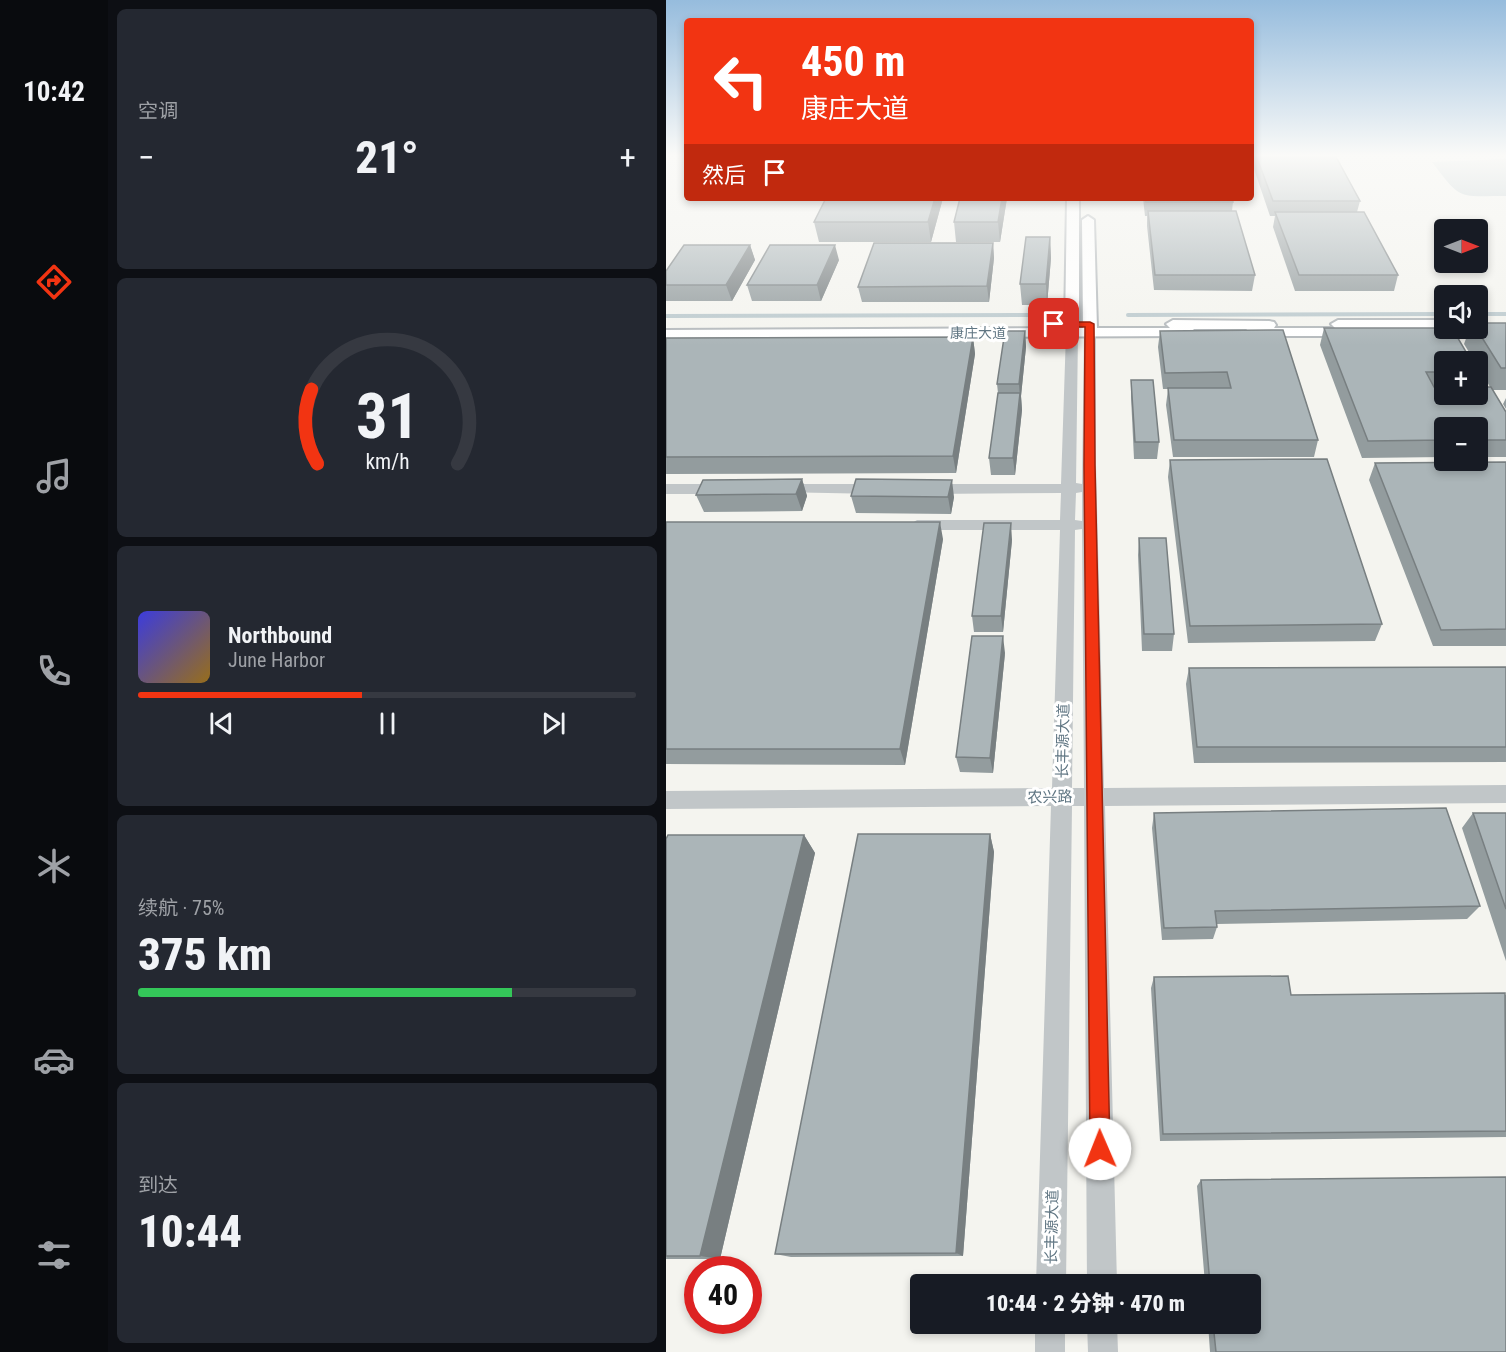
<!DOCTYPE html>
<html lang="zh">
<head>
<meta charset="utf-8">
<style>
  body { margin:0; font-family:"Roboto Condensed","Noto Sans SC",sans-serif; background:#242831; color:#f1f3f6; height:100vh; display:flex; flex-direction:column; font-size:22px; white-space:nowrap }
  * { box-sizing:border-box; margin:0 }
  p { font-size:20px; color:#9ea1a6 }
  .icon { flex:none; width:33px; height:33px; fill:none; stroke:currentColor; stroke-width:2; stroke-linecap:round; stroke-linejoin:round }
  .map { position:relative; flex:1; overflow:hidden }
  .side { display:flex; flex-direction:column; gap:9px; padding:9px; background:#0d0f14; width:558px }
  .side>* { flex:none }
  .top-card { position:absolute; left:18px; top:18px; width:570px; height:183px; border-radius:6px; box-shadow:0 3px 9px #0003; background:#f23412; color:#fff; overflow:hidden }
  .needle { width:39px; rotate:90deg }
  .tools { position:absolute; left:768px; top:219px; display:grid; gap:12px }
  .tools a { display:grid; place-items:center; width:54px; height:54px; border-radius:6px; background:#171b24; box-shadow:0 3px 9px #0003; font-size:30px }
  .speed { position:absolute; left:18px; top:1256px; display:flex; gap:12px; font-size:30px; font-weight:700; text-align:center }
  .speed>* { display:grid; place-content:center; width:78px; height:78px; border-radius:50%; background:#171b24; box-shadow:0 3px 9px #0003; line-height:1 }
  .speed .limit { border:9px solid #d22; background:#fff; color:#111 }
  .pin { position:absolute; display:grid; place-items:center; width:51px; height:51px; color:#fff; margin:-26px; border-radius:12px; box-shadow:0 3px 9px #0006 }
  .me { position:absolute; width:66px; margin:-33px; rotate:359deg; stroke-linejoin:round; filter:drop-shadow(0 0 4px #0008) }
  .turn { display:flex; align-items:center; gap:21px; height:126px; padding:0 18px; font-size:27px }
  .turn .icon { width:78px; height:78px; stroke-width:2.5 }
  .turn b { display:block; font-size:42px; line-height:51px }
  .then { display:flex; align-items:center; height:57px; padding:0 18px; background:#0003; gap:12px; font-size:22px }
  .big { font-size:45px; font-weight:800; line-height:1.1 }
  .side .card { flex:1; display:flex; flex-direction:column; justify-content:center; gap:9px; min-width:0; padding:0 21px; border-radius:9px; background:#242831 }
  .side .dial { align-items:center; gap:0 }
  .dial svg { height:156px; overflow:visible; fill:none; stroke:#363941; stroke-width:7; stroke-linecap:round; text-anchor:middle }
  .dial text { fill:#f1f3f6; stroke:none }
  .song { display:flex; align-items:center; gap:18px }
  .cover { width:72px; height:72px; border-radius:9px; background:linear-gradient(135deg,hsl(240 70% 55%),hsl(40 70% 35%)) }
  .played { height:6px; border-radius:3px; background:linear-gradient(90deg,#f23412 45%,#363941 45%) }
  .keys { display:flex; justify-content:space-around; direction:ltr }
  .heat { display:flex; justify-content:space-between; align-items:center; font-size:33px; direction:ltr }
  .charge { height:9px; border-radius:4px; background:linear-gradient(90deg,#34c759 75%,#363941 0) }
  .trip { position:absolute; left:244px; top:1274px; width:351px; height:60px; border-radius:6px; background:#171b24; box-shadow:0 3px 9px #0003; font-weight:800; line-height:60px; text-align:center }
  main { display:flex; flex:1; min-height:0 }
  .dock { display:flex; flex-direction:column; width:108px; justify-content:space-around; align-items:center; background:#090b0e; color:#9ea1a6 }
  .dock .icon { width:42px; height:42px }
  .dock .current { color:#f23412 }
  .dock b { font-size:27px; color:#f1f3f6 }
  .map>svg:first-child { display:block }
</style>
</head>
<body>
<main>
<nav class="dock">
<b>10:42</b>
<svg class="icon current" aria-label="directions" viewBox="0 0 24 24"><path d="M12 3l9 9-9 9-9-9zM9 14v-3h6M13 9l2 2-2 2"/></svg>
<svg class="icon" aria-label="music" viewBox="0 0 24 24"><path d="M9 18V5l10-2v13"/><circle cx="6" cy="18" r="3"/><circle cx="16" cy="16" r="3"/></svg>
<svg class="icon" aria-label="phone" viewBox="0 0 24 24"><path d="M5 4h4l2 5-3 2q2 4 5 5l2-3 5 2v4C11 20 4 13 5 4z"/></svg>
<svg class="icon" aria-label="climate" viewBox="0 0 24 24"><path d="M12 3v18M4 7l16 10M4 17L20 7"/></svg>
<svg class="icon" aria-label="car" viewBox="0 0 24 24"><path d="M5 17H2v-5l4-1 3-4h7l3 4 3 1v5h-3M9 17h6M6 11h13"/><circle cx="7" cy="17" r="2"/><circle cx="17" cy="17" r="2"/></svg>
<svg class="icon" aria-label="filters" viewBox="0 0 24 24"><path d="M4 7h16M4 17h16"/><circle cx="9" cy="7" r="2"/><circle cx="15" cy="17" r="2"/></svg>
</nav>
<section class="side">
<div class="card"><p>空调</p>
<div class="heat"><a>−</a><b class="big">21°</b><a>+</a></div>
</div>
<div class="card dial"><svg viewBox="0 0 100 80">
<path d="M14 69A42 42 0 1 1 86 69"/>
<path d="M14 69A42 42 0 0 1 11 31" stroke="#f23412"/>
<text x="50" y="56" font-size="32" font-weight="700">31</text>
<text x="50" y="72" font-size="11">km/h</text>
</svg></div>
<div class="card">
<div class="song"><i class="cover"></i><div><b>Northbound</b><p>June Harbor</p></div></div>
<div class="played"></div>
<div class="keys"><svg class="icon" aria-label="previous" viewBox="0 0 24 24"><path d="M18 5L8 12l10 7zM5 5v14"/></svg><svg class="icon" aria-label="pause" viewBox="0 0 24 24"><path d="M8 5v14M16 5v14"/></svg><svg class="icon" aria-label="next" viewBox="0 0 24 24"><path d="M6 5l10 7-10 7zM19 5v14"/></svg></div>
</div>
<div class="card"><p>续航 · 75%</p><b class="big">375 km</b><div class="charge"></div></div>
<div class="card"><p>到达</p><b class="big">10:44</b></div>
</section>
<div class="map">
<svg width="840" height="1352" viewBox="0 0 840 1352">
  <rect width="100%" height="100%" fill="#f4f4ef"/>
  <path fill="#bbc9cd" d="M840 159V196C791 196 796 201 766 162Z"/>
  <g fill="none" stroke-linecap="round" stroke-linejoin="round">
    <path stroke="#bbc9cd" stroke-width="4" d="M812 314H840
      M462 315 778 314
      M0 316 369 315"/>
    <defs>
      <path id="major" d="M401 198H413V328H417L416 220 422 216 428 220 431 328H504L500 324 507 320 603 321 608 322 610 325 608 328H669L665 324 672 320H774L778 321V328L840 327V335L757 336 750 332 754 328H691L695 332 688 336H586L581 335 579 332 581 329H527L530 332 523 336 0 338V330L399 328Z"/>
    </defs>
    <use href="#major" stroke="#b4b9bc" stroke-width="4"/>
    <path fill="#c1c6c8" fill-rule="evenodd" d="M406 329 412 333 410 483 416 484 418 333 424 329 430 333V465L438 788 840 785V803L439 806 451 1284H421L418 806H406L400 1284H370L385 806 0 809V791L386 788 394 530H251L243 525 251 520H394L395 493 263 494 256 489 263 484H395L400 333ZM416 492V521L409 520 410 493ZM416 529 418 788H406L409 530Z
      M0 484H56L63 489 56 494H0Z
      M116 484H212L219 489 212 494 111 492 109 489 111 486Z
      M369 1323H399V1352H369Z
      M421 1323H451L452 1352H422Z"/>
    <use href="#major" fill="#fff" fill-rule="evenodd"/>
  </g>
  <path fill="#939c9e" d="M588 155H669L694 201 691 212 732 275 728 291H629L607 227 609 216H604L587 166Z
    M160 198H277L265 242H153L148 222Z
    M294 198H341L334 242H290L288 222Z
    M477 198H566L567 202 566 211 589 275 586 291 488 290 481 226V216H479Z
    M384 237 385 258 381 305H356L354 284Z
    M327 243 328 258 323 302H196L192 287Z
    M84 245 89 260 66 301H0V271Z
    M173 260 155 301H86L81 285Z
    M840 323V390H826L840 412V457H812V428H778V457L696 458 654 345 658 328 778 362V394L824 387 812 366V362H809L798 344 804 328H812Z
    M617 330 652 440 648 457H507L500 405 502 389H497L492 347 494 331Z
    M359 331 360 347 355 396 356 410 349 475H325L323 458 332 393 331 384Z
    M307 337 309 354 290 473 0 474V338Z
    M465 380 493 442 491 459H468L465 397Z
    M840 398V409L837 404Z
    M504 460 716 624 709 641 522 643 502 477Z
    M840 462V646H767L703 480 709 463Z
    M136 479 141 496 136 511 38 512 30 495Z
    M185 496 288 497 285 514 190 513Z
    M0 522 277 539 239 765 0 764Z
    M473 538 508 634 506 651H476L472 555Z
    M346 540 337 632H308L306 616Z
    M339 653 327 773 294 772 290 757Z
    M840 667V762L528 763 520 684 523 668Z
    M488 813 814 906 801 919 551 924V927L547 939 496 940 486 828Z
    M807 813H840V961L796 828Z
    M324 834 328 852 297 1256 125 1257 109 1254Z
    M138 835 149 853 54 1259H0V839Z
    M488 977 625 995H840V1137L494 1141 485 988Z
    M535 1180 840 1352H544L542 1323H585V1284H539L531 1186Z"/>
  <path fill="#787f81" d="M269 198H277L265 242 262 222Z
    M336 198H341L334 242 332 222Z
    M384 237 385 258 381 305 380 284Z
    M327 243 328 258 323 302 321 286Z
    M84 245 89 260 66 301 60 285Z
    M169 245 173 260 155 301 151 285Z
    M359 331 360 347 355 396 356 410 349 475 347 458 354 398 353 384Z
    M307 337 309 354 290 473 287 456Z
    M136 479 141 496 136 511 130 494Z
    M286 480 288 497 285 514 282 497Z
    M274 522 277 539 239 765 234 749Z
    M345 523 346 540 337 632 335 616Z
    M337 636 339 653 327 773 324 758Z
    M324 834 328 852 297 1256 290 1253Z
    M138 835 149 853 54 1259 34 1256Z"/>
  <path fill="#abb5b8" stroke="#787f81" stroke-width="1.5" d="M590 155H669L694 201H607Z
    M160 198H269L262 222H148Z
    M294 198H336L332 222H288Z
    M479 198H566L567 202H480Z
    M482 211H570L589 275H489Z
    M609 212H698L732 275H633Z
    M360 237H384L380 284H354Z
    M208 243H327L321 286 192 287Z
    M18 245H84L60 285H0V271Z
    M104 245H169L151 285H81Z
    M812 323H840V368H835L810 328H812Z
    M658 328H786L806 362H778V372H760L768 387H778V394H812V387H825L840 412V440H812V428H778V440L702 441Z
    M617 330 652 440H508L502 388H565L561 372 499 373 494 331Z
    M339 331H359L353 384H331Z
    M307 337 287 456 0 457V338Z
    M465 380H487L493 442H469Z
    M332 393H354L347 458H323Z
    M661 459 716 624 524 626 504 460Z
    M840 462V629L775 630 709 463Z
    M136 479 130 494 30 495 37 480Z
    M190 479 286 480 282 497 185 496Z
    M0 522H274L234 749H0Z
    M318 523H345L335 616H306Z
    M473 538H500L508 634H478Z
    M306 636H337L324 758 290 757Z
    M840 667V747H531L523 668Z
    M780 808 814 906 549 911 551 927 498 928 488 813Z
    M807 813H840V909Z
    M192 834H324L290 1253 109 1254Z
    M2 835H138L34 1256H0V839Z
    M622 976 625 995 839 993 840 1131 497 1134 488 977Z
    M840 1177V1352H550L547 1323H585V1284H544L535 1180Z"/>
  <linearGradient id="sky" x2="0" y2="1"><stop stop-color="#96bcdd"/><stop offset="0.45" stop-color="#fafaf8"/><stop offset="1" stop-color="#fafaf8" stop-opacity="0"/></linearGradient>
  <rect width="840" height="345" fill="url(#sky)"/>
  <path fill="#f23412" stroke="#9d220c" stroke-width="1.5" d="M385 322H424L428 324 429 465 444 1149 441 1156 434 1159 427 1156 424 1149 418 465 419 327H388L383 324Z"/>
  <g text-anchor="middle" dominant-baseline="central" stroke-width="6" stroke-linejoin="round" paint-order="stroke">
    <g font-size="14" fill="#607683" stroke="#fff">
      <text x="312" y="333">康庄大道</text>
    </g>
    <g font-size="15" fill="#607683" stroke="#fff">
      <text transform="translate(397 741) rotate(-89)">长丰源大道</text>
      <text transform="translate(384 797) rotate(-1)">农兴路</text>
      <text transform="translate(386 1227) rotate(-89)">长丰源大道</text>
    </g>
  </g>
</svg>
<div class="tools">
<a><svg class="needle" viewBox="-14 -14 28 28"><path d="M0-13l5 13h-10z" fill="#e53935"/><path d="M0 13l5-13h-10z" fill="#9ea1a6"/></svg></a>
<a><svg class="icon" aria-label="sound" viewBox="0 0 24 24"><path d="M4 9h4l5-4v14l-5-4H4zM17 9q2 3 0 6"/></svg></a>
<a>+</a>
<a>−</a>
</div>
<div class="speed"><div class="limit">40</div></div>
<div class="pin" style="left:388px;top:324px;background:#d93025"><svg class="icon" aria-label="arrive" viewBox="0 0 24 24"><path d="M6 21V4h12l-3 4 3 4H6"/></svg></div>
<svg class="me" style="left:434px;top:1149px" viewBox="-20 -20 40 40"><circle r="19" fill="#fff"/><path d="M0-13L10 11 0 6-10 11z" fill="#f23412"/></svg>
<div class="trip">10:44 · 2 分钟 · 470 m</div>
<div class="top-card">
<div class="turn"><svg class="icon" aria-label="left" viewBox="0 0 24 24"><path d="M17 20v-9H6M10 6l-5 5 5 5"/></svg><div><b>450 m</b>康庄大道</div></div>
<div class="then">然后<svg class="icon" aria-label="arrive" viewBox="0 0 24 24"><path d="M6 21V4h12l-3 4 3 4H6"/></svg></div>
</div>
</div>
</main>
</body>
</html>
